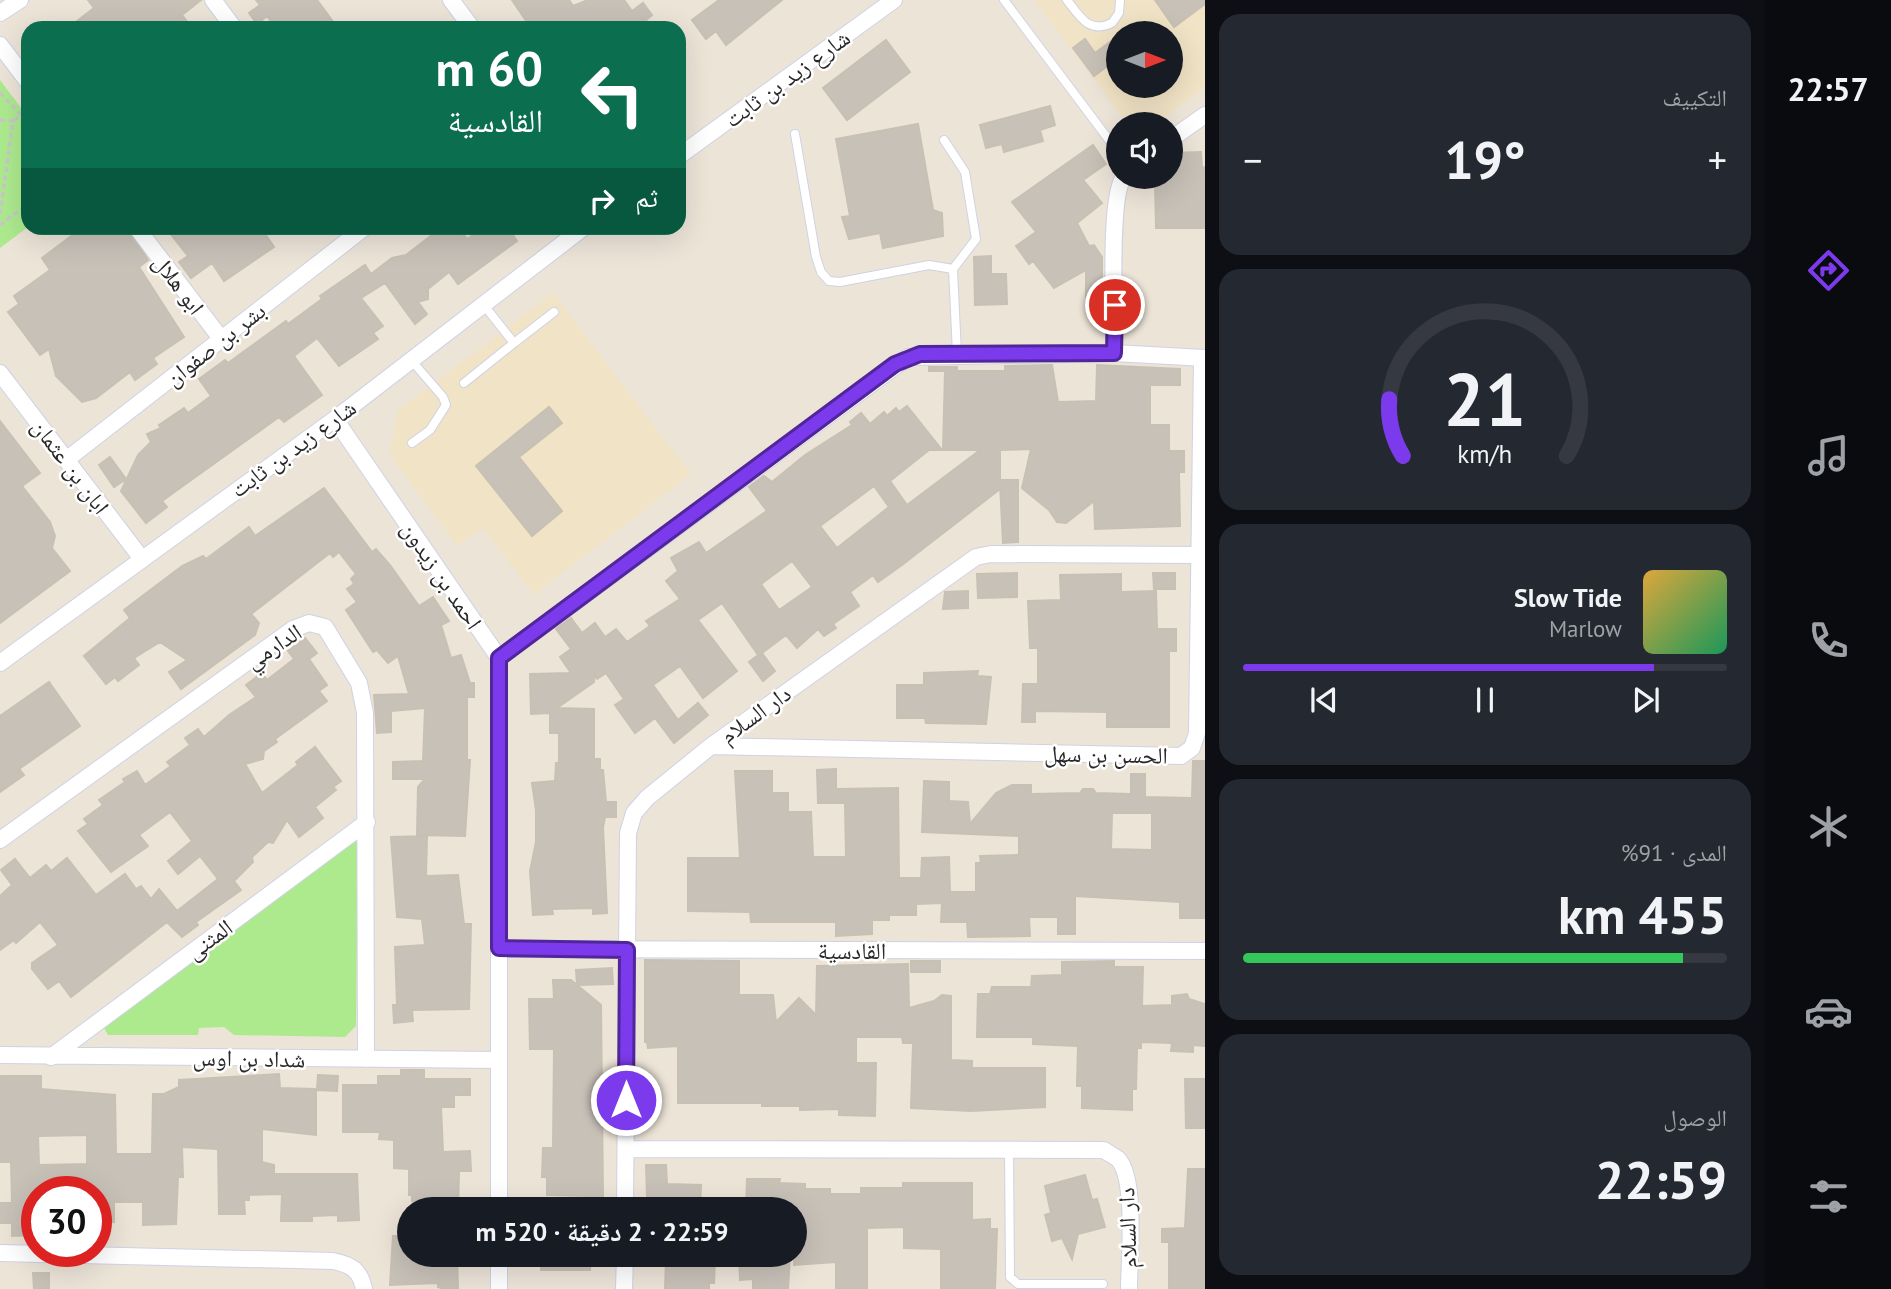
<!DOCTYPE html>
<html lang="ar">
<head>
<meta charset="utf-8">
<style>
  body { margin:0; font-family:"PT Sans","Noto Naskh Arabic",sans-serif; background:#242831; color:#f1f3f6; direction:rtl; height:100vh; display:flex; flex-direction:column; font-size:26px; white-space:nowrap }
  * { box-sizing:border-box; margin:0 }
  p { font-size:23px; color:#9ea1a6 }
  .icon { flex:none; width:38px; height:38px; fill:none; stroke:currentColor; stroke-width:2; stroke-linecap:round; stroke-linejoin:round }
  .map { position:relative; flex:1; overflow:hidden; direction:ltr }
  .panel { display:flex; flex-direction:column; gap:14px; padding:14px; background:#0d0f14; width:560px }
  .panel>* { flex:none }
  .guide { position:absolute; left:21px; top:21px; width:665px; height:214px; border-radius:21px; box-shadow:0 7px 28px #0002; direction:rtl; background:#0b6e4f; color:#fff; overflow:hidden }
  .needle { width:46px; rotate:90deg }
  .fabs { position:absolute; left:1106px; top:21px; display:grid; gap:14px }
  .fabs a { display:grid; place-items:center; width:77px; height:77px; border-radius:50%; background:#171b24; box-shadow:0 7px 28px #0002; font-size:35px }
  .speed { position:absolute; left:21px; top:1176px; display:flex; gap:14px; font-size:35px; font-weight:700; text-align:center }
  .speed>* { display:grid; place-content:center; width:91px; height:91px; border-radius:50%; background:#171b24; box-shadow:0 7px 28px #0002; line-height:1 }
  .speed .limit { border:10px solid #d22; background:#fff; color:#111 }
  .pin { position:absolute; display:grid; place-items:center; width:60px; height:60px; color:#fff; margin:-30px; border:4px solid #fff; border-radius:50%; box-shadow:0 2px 7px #0007 }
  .me { position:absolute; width:77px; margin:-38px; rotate:0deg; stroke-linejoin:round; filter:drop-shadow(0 0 5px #0008) }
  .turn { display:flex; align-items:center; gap:24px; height:147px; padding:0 28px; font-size:32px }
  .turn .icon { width:91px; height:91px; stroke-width:2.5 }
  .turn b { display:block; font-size:49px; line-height:60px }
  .then { display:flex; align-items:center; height:66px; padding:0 28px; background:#0003; gap:14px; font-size:26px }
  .big { font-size:52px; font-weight:700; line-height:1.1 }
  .panel .card { flex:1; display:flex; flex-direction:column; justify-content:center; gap:10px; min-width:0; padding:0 24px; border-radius:21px; background:#242831 }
  .panel .dial { align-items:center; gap:0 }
  .dial svg { height:182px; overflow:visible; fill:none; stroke:#363941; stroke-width:7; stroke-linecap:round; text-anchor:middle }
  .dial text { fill:#f1f3f6; stroke:none }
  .song { display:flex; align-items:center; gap:21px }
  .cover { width:84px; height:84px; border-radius:10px; background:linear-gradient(135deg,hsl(40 70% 55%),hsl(150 70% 35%)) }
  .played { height:7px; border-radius:4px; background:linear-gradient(90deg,#7c3aed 85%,#363941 85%) }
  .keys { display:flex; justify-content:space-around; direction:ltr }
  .heat { display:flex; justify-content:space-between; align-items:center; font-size:38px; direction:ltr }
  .charge { height:10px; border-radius:5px; background:linear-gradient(90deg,#34c759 91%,#363941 0) }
  .trip { position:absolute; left:397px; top:1197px; width:410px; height:70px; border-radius:35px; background:#171b24; box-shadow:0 7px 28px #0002; font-weight:700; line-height:70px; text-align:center; direction:rtl }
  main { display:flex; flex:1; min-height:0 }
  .dock { display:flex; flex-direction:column; width:126px; justify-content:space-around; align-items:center; background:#090b0e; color:#9ea1a6 }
  .dock .icon { width:49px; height:49px }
  .dock .selected { color:#7c3aed }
  .dock b { font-size:32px; color:#f1f3f6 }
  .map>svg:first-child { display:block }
</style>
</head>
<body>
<main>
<nav class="dock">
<b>22:57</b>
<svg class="icon selected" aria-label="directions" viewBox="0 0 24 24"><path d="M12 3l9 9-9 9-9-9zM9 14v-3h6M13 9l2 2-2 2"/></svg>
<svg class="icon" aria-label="music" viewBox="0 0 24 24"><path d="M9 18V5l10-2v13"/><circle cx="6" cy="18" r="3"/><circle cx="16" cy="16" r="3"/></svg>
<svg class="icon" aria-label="phone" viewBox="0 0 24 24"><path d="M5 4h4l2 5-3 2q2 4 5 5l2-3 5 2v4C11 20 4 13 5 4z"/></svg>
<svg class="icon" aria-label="climate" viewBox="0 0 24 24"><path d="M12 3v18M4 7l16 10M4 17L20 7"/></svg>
<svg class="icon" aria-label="car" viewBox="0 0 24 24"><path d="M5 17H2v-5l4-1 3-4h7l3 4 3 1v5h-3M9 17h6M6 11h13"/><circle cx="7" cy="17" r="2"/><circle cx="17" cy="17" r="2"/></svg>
<svg class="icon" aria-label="filters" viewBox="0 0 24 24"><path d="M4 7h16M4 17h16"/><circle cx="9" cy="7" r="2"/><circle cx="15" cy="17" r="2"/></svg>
</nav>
<section class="panel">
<div class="card"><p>التكييف</p>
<div class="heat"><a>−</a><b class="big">19°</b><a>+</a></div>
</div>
<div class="card dial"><svg viewBox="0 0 100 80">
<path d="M14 69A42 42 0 1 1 86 69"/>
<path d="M14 69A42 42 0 0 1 8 44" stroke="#7c3aed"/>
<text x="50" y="56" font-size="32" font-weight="700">21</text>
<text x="50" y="72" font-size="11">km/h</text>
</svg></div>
<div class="card">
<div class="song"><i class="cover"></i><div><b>Slow Tide</b><p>Marlow</p></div></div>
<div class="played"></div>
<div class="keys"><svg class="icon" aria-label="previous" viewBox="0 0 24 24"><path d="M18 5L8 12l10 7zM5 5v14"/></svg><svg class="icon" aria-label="pause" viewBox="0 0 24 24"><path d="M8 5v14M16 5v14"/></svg><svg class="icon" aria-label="next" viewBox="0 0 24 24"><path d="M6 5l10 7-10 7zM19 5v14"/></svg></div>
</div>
<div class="card"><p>المدى · 91%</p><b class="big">455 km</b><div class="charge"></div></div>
<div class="card"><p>الوصول</p><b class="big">22:59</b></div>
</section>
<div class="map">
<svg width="1205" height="1289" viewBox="0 0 1205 1289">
  <rect width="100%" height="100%" fill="#ede4d8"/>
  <path fill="#f1e3c5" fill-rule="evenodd" d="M1034 0H1205V87L1156 124H1128ZM1118 33H1171V86H1118Z
    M553 293 691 474 534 595 483 528 457 546 390 455 398 410Z"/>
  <path fill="#adea8e" d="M0 80 28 117V227L0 248Z
    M358 842 356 1026 345 1037 234 1035 224 1027 199 1028 198 1035H108L102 1024 347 843Z"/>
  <path fill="#c8c1b8" stroke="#c8c0b2" stroke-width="2" fill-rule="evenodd" d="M88 0H201L182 15 192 28H68L94 8Z
    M256 0H317L334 23 326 28H276L267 16 257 24 249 13 260 5Z
    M512 0H569L573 6 588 0H624L632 11 643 3 652 15 646 20 651 28H531Z
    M719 0H782L726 45 716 31 706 39 692 20Z
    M1155 0H1205V4L1174 27Z
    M1118 36V58L1094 76 1073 48 1085 39 1095 53Z
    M886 40 910 72 847 120 823 88Z
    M1050 106 1055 125 1040 130 1043 141 1004 152 1002 144 986 148 980 125Z
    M918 124 933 210 942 213 943 236 883 248 880 233 849 239 842 217 850 216 836 139Z
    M1093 145 1106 164 1083 180 1102 203 1077 223 1089 246 1094 245 1102 257V307L1086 306V270L1054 288 1033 261 1029 264 1016 246 1036 232 1012 202Z
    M1201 152 1202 168 1205 167V228H1156L1155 185 1164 184 1173 173 1172 153Z
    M82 228H127L148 260 139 267 184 337 153 358 157 364 135 380 130 372 96 398 82 402 56 376 49 349 40 355 8 312 19 304 14 296 50 270 42 258Z
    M166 228H261L274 247 224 281 212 263 191 278 179 262 188 256Z
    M458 228 467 239 484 228H508L517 241 458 284 449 272 428 289V299L418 302 427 314 415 324 385 283 361 298 383 326 373 333 378 339 339 366 317 338 294 356 322 395 284 422 279 417 162 501 167 507 146 523 121 491 138 455 151 442 147 434 161 428 159 425 184 408 188 413 211 396 199 379 225 360 228 363 286 321 288 324 322 299 320 296 365 265 371 274 392 258 406 255 436 232 445 229 449 234Z
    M991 256V274H1006L1007 304 975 305 974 257Z
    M1052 365 1058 402 1096 401 1097 365 1180 369V385H1150V425H1169V451H1184V472H1179L1180 526 1095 529 1094 501 1066 523 1057 522 1049 510 1022 488 1031 449 1000 450V480H1018V542L1003 543 1000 484V489L902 565 878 582 873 575 850 592 859 606 833 624 836 628 824 636 818 629 797 648 786 635 762 653 775 671 763 681 749 662 758 655 722 603 698 620 737 671 703 698 680 666 653 685 678 720 698 703 708 715 674 743 655 718 635 733 615 705 624 699 606 673 597 679 594 675V682L557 708 594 709V759H600V770H603L606 802H616V817H605L603 827 607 913 593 914V908L552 909 553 914 533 915 530 871 536 842V810L532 783 555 781 556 763H559V733H550V713L531 714 530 674 571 673 560 657 571 649 556 629 571 618 582 633 595 623 605 637 616 629 627 642 650 626 646 621 680 599 666 581 678 571 671 558 699 542 706 553 767 511 749 487 764 476 772 482 805 455 852 425 850 422 861 413 870 424 884 412 887 416 896 408 899 412 907 406 942 450H929L890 481 907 505 980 450H943L945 371H929V367H957V371H1005V366ZM874 486 889 507 837 548 820 526ZM792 561 812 587 779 610 761 584Z
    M549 407 562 423 519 457 562 511 532 536 476 466Z
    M0 421 40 473 22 486 50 522 55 536 52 548 70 571 0 623Z
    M110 457 126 479 114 487 99 465Z
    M324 488 372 552 376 549 390 565 419 606 433 597 449 621 441 625 451 658 461 655 470 683H474V697H467V760H470L465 836 417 835 418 787 425 779H393V762L423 761 425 708 391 711V732L377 733 374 695 409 694 398 656 388 663 377 650 373 652 346 610 357 602 347 589 354 584 351 579 356 574 339 552 333 557 330 553 251 614 259 623 255 635 181 689 169 672 187 660 160 642 134 658 139 665 118 681 115 677 106 684 84 656 130 618 124 610 182 566 203 556 206 559 249 527 255 536Z
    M1017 573V597L978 598 977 574Z
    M1153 573H1175V589H1154Z
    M1121 574V592L1156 591 1157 629H1176V651H1169V727H1107V712L1035 711V722H1022L1023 684H1038V648H1030L1028 601 1061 600 1060 575Z
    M968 591V608L943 609 945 592Z
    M305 638 317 653 309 659 327 685 319 691 327 701 275 739 277 742 264 751 263 759 245 764 262 793 298 765 296 762 315 747 341 781 333 787 336 790 315 807 323 818 299 837 287 820 273 843 268 842 252 857 253 862 234 881 241 890 196 922 198 925 182 937 167 922 71 997 59 981 48 989 32 969V963L58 945 40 922 16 943 14 940 0 950V896L12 885 1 870 15 859 30 878 46 865 51 871 67 858 96 895 125 874 136 889 141 886 151 899 159 889 177 911 218 879 200 856 178 874 168 861 192 841 170 812 139 835 148 846 111 872 78 831 88 824 84 819 103 805 99 800 125 782 123 779 137 771 145 785 171 766 167 762 190 745 185 738 198 729 204 737 229 715 256 697 246 685 262 673 267 680 294 659 288 651Z
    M978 671 977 676 991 677 986 724 926 723 925 718H897V685H924V673Z
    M49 682 80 726 19 769 24 775 0 792V716Z
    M1193 761H1205V918H1180V902L1075 896V934H1058V917H1029L1030 936 968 937 967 922H941L942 903 916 904V915H889V920H872V934L836 936V922H751L750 912 688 911V858H740L735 771H772V793H788V812H811L813 857H846L845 803H818L817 770 836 769V789L898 788 899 878H921L922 858 949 857 950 892H976V863H981L980 856 1019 855V836L922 832 924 781 949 782V801L968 802 970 824 996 793 1012 785H1031V794L1080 793 1083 789H1093L1096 793 1131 794V774H1145V797L1192 798ZM1112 813H1152V850L1111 849Z
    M427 836 426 876 458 875 464 924H471L469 1009 412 1010 413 1021 394 1023 393 1005H397L395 947 425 945 422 919 397 917 391 837Z
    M645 960 739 961V995H773L776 1022 799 998 816 1015 817 966 908 964 909 1008 934 1001 942 995 951 996V1060L972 1061V1068H1045V1107L971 1111 911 1108 913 1043H903L902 1037H856V1063H876L875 1116 839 1115V1109L800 1110V1106H762V1103H678V1046L648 1048 647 1042H645Z
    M911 961H940V972H911Z
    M1114 961V967H1143L1142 1006 1172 1005V996L1187 994 1189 999 1205 1004V1046L1193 1045V1052L1171 1051 1172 1043 1141 1042V1048H1137L1136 1089H1132V1110L1082 1108V1086H1077L1078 1046 1033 1044V1037H977L978 994H990L992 987H1031L1032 976 1062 975V962Z
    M612 968 613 984 577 985 601 1005 603 1199H589V1196L547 1195V1177H542L543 1148H553L554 1049H530L529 999H554L553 980H571L577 985 576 970Z
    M401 1070H424V1079H470V1095H454V1107H441L443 1152 470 1151 471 1171H459L458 1209H417L418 1201H412V1195H409V1169L394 1168V1140L379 1139 380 1132H343V1085H378V1076H401Z
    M279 1074 280 1088 316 1089V1135L262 1129V1162L274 1165V1174H357L359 1220 338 1221V1215L312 1216V1221H281L282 1194 249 1195V1200H244L245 1214H219L218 1149 182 1147 183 1177H178L176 1224 143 1225V1202H114V1222L96 1223V1192H37V1203H34V1235L12 1236V1223H0V1203H12L11 1162H0V1076H41V1089L115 1095 116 1154H152L153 1094H164L179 1087V1080ZM87 1135V1164L39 1165 38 1136Z
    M318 1075 338 1076 337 1091 317 1090Z
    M1185 1079H1205V1128H1186Z
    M646 1165H666L667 1184 701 1185 700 1209H668V1197H647Z
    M1188 1169H1205V1289H1169V1242H1162V1229L1185 1228Z
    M1085 1175 1092 1200 1097 1199 1105 1227 1078 1234 1072 1259 1062 1238 1052 1241 1045 1215 1051 1213 1045 1186Z
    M747 1179H780L779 1183 805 1184V1189H830V1194H861V1188H903V1183H972V1220L990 1219V1229H997L995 1289H941V1249L904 1248V1227L867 1228V1289H836V1262L794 1265V1209H746Z
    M393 1236H407V1255H457L458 1288 444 1289 438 1287V1283L390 1285Z
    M541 1255H591L590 1270H541Z
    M739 1255H790L788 1289H753V1279L740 1280Z
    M666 1259 715 1260 714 1283H709V1289H665Z
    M33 1273H49V1289H34Z"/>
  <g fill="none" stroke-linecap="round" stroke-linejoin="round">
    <defs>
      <path id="service" d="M1004 0 1118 152
        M1067 0C1080 17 1089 34 1112 23L1119 13 1120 0
        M795 134 816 257 821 272 829 281 840 282 929 265 953 269
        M944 140 965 172 976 239 953 269 957 354
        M483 304 514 343 554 312
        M411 360 443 397 446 405 430 430 412 443
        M464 383 514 343
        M1009 1149 1010 1277 1018 1284H1103"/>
      <path id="minor" d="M213 0 234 28
        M451 0 472 28
        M0 13 20 0
        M0 45 28 82
        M1171 139 1205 115
        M679 156 894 0
        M137 228 222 340
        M1114 353C1115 322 1108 195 1124 177
        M0 373 142 559
        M335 419 499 658V1209
        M66 460 364 228
        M499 658 908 357 1114 353 1205 358
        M0 663 335 419 583 228
        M711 746 1181 756 1192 748 1197 733 1202 358
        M0 840 293 629 309 623 325 627 359 683 365 713 366 1059
        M499 949 1205 951
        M0 1055 498 1060
        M51 1057 367 822
        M626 1149 1104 1150C1108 1153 1114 1156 1118 1159 1137 1179 1129 1261 1129 1289
        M625 1209 628 833 634 813 647 798 711 746 976 557 991 554 1199 555
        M0 1253 333 1261C352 1265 360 1270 364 1289
        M499 1255V1289
        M624 1289 625 1255"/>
    </defs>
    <use href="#service" stroke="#ced2e4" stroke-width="10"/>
    <use href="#minor" stroke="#ced2e4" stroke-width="18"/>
    <path stroke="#c7c7c7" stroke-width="3.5" stroke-dasharray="5 3.5" stroke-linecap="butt" d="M0 93 21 115 13 121
      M21 115 28 111
      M0 120 13 121 0 214
      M0 225 28 204"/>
    <use href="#service" stroke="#fff" stroke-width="8"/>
    <use href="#minor" stroke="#fff" stroke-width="16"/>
  </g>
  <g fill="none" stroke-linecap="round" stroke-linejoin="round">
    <defs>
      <path id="route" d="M626 1100 627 950 499 948V658L895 364 920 354 1114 353 1115 305"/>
    </defs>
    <use href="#route" stroke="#51269a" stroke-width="18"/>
    <use href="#route" stroke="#7c3aed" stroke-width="12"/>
  </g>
  <g text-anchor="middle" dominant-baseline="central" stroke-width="5" stroke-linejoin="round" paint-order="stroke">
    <g font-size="23" fill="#292929" stroke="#fff">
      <text transform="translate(787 78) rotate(-36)">شارع زيد بن ثابت</text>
      <text transform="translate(179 284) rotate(53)">ابو هلال</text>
      <text transform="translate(215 344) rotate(-38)">بشر بن صفوان</text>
      <text transform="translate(293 448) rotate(-36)">شارع زيد بن ثابت</text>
      <text transform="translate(71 466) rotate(53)">ابان بن عثمان</text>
      <text transform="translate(442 575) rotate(56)">احمد بن زيدون</text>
      <text transform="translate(273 646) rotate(-33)">الدارمي</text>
      <text transform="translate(755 714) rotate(-36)">دار السلام</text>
      <text transform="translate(1106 754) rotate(1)">الحسن بن سهل</text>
      <text transform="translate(209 939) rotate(-36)">المثنى</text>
      <text x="852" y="950">القادسية</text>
      <text transform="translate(249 1058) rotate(1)">شداد بن اوس</text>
      <text transform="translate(1127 1228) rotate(-92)">دار السلام</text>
    </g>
  </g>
</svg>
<div class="fabs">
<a><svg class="needle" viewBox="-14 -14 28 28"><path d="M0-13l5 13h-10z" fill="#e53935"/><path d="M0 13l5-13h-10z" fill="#9ea1a6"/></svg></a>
<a><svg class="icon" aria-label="sound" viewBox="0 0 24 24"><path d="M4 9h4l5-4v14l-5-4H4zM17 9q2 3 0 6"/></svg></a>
</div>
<div class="speed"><div class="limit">30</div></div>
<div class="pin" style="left:1115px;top:305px;background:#d93025"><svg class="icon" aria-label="arrive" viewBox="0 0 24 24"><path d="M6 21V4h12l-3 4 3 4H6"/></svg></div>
<svg class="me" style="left:626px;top:1100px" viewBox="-20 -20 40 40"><circle r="17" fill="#7c3aed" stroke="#fff" stroke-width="3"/><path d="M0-11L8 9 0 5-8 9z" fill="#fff"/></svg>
<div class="trip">22:59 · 2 دقيقة · 520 m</div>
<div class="guide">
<div class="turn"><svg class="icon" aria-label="left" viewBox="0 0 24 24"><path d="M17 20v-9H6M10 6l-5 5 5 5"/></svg><div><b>60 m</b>القادسية</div></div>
<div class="then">ثم<svg class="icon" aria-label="right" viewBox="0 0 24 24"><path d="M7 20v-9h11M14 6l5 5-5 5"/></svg></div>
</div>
</div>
</main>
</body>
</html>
